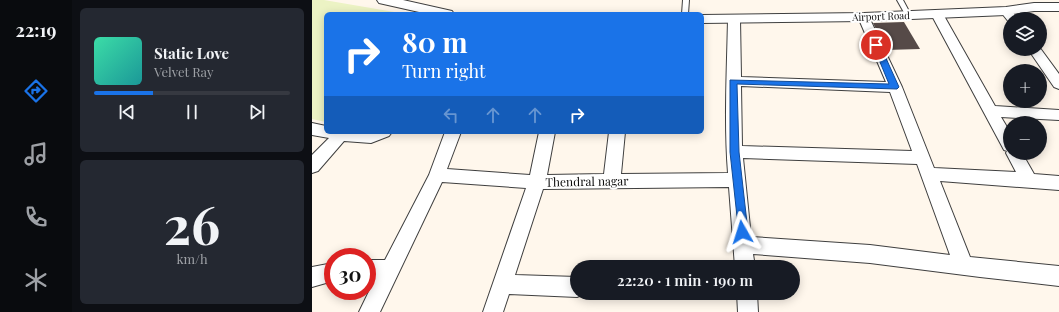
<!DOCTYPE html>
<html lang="en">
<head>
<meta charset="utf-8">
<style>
  body { margin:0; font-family:"Playfair Display",serif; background:#242831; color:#f1f3f6; height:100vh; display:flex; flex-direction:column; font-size:15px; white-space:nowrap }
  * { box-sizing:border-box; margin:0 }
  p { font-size:13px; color:#9ea1a6 }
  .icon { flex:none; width:22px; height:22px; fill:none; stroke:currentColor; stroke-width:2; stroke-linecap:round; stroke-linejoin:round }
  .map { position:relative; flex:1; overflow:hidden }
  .details { display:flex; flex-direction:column; gap:8px; padding:8px; background:#0d0f14; width:240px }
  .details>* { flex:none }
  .banner { position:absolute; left:12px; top:12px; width:380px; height:122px; border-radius:6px; box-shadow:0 2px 10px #0003; background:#1a73e8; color:#fff; overflow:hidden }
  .buttons { position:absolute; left:691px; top:12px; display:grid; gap:8px }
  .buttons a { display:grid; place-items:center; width:44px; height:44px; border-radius:50%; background:#171b24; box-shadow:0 2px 10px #0003; font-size:20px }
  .speed { position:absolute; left:12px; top:248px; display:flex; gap:8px; font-size:20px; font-weight:700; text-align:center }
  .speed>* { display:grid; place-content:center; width:52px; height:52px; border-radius:50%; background:#171b24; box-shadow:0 2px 10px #0003; line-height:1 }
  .speed .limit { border:6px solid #d22; background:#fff; color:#111 }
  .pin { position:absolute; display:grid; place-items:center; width:34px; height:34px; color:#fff; margin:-17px; border:2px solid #fff; border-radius:50%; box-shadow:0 1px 4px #0007 }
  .me { position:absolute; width:44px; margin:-22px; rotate:354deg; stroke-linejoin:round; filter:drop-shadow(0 0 3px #0008) }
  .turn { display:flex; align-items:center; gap:14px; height:84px; padding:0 12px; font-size:18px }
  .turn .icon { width:52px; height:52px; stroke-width:2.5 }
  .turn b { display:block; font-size:28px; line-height:34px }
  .lanes { display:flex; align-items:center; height:38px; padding:0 12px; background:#0003; justify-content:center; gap:20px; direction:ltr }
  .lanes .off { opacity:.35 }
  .details .card { flex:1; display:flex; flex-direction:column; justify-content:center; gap:6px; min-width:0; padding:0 14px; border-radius:6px; background:#242831 }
  .details .dial { align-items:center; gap:0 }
  .dial b { font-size:52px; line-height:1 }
  .song { display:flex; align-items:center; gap:12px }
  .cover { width:48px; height:48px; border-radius:6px; background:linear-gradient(135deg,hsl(160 70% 55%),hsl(180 70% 35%)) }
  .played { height:4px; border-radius:2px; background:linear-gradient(90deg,#1a73e8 30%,#363941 30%) }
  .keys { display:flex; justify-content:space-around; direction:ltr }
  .trip { position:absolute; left:258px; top:260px; width:230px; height:40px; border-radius:20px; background:#171b24; box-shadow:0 2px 10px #0003; font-weight:600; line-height:40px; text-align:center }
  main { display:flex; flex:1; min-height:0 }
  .menu { display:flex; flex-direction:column; width:72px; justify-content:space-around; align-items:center; background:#090b0e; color:#9ea1a6 }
  .menu .icon { width:28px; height:28px }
  .menu .current { color:#1a73e8 }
  .menu b { font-size:18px; color:#f1f3f6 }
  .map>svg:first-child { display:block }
</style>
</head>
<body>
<main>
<nav class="menu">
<b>22:19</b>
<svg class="icon current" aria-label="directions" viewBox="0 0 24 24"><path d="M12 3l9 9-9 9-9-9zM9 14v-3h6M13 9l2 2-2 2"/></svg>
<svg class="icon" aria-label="music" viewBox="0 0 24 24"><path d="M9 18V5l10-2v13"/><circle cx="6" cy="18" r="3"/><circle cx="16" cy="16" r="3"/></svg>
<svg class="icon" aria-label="phone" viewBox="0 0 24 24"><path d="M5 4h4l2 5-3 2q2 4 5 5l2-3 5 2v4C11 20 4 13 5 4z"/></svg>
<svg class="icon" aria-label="climate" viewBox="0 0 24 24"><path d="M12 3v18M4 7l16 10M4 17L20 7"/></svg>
</nav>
<section class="details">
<div class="card">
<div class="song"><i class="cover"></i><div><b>Static Love</b><p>Velvet Ray</p></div></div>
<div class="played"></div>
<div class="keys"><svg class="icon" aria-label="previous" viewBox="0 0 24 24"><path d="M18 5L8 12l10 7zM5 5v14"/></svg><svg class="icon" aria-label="pause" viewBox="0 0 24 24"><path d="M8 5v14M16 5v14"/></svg><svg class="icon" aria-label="next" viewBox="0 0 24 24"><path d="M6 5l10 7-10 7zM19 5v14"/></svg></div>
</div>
<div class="card dial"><b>26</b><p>km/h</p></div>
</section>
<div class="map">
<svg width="747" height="312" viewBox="0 0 747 312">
  <rect width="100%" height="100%" fill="#fff7ec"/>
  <path fill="#ecf3c4" d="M0 0H12L94 14H14V122L0 119Z"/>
  <path fill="#564a48" d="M592 22 608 49 574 50 561 23Z"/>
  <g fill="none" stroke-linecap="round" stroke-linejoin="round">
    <defs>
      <path id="service" d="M371 0H377L376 14H370Z
        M585 0H591L599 15 598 16H594Z"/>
      <path id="minor" d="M694 8 698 9 706 19H698V22L696 21 688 11 690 9Z
        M625 11 629 12 631 14 683 106 747 110V120L689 117 698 132V153H710L722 174 747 176V190L628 181 658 257 747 266V286L668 277 558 263 441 254 443 267H423L417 187 231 189 203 275 265 277V293L272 294 265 297 197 294 191 312H171L214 188 130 182 68 312H47L63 279 55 278V260H73L117 175 133 132H149L135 169 218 175 227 132H243L235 175 292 174 297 132H313L309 174 416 173C412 122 415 70 416 19L418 17H426L428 19 429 77 574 82 546 17 548 15H556L590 87 622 168 704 172 694 153 695 151 692 150 619 14 621 12ZM429 86 578 92 600 151 430 146ZM431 158 605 164 638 255 558 245 439 237Z
        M728 48 747 74V89L742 87 716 49Z
        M0 123 14 126V132H80L77 136 59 143 32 141 6 171 0 173V155L17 138 0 135Z
        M21 263V281L0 287V267Z
        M425 293H445L446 312H426Z"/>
      <path id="tertiary" d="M65 0H91L140 11 142 14H116L67 3Z
        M722 3H747V11H722L694 15 552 21 390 23V15L552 13 694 7Z"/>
    </defs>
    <use href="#service" stroke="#3f3f3f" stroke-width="2"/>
    <use href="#minor" stroke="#3f3f3f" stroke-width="2"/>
    <use href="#tertiary" stroke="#3f3f3f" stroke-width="2"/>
    <use href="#service" fill="#fff" fill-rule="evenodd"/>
    <use href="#minor" fill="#fff" fill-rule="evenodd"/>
    <use href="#tertiary" fill="#fff" fill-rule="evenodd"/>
  </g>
  <path fill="#1a73e8" stroke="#114b97" d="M562 43H564L568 45 587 87 585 89 425 84 427 152 436 232 434 235 430 236 427 235 418 152V80L577 84 561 45Z"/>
  <g text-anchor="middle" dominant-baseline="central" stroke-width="4" stroke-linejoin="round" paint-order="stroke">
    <g font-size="10" fill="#0c0c0c" stroke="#fff">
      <text transform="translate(569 16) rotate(-2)">Airport Road</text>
    </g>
    <g font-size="12" fill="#0c0c0c" stroke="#fff">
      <text transform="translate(275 181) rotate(-1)">Thendral nagar</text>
    </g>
  </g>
</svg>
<div class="buttons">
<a><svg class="icon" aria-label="layers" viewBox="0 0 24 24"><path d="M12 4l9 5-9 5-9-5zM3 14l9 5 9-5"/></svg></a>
<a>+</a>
<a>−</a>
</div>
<div class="speed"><div class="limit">30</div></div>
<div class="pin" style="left:564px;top:45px;background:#d93025"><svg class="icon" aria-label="arrive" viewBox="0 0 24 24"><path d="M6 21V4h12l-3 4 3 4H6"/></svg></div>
<svg class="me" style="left:430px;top:232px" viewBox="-20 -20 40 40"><path d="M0-17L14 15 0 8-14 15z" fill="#1a73e8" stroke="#fff" stroke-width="4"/></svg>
<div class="trip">22:20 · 1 min · 190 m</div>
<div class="banner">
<div class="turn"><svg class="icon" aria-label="right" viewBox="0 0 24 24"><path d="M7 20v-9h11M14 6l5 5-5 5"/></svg><div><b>80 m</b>Turn right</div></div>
<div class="lanes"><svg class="icon off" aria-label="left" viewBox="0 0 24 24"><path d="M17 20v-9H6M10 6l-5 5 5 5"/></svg><svg class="icon off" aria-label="ahead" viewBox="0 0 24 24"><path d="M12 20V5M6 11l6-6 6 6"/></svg><svg class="icon off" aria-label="ahead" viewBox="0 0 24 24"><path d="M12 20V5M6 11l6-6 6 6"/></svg><svg class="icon" aria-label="right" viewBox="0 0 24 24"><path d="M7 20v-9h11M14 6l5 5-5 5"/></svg></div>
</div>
</div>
</main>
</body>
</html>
